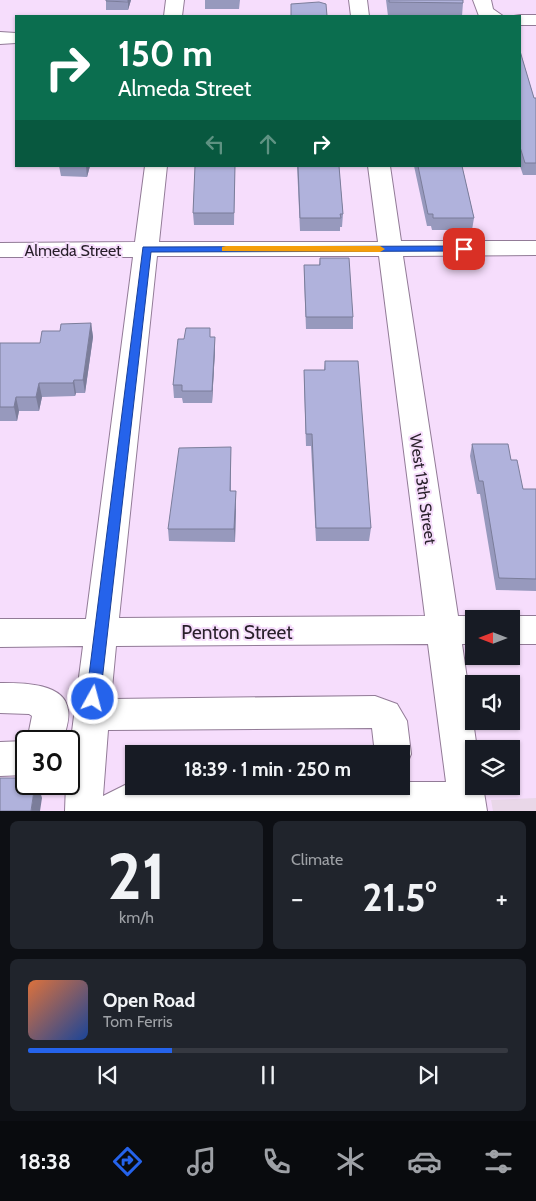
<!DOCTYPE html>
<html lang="en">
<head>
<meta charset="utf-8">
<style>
  body { margin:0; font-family:Cabin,sans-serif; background:#20242c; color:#f1f3f6; height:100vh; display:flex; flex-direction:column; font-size:19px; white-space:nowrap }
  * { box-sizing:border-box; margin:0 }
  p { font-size:16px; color:#9ea1a6 }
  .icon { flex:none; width:28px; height:28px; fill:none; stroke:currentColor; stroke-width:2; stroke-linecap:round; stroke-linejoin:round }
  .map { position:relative; height:811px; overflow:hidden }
  .side { display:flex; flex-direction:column; gap:10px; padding:10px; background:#0d0f14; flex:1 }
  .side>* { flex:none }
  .banner { position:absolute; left:15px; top:15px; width:506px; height:152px; border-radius:0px; box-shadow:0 1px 4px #0004; background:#0b6e4f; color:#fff; overflow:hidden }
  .needle { width:32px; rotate:270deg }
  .fabs { position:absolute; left:465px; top:610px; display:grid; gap:10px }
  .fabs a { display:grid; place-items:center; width:55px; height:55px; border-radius:0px; background:#171b24; box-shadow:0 1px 4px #0004; font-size:25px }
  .speed { position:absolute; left:15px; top:730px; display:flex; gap:10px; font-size:25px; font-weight:700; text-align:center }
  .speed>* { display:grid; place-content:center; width:65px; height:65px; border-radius:50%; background:#171b24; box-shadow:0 1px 4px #0004; line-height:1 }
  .speed .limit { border:2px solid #111; border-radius:8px; background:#fff; color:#111 }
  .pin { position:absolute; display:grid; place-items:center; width:42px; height:42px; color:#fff; margin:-21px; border-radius:10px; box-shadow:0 2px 8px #0006 }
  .me { position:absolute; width:55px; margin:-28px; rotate:7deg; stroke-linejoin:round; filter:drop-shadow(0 0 4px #0008) }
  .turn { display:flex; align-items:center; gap:18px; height:105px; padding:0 20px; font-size:22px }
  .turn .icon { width:65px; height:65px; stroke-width:2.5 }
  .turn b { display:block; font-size:35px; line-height:42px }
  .lanes { display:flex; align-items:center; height:48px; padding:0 20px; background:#0003; justify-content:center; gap:25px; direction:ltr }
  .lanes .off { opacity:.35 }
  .big { font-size:38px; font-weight:700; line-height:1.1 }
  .side .widget { flex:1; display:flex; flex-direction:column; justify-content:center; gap:8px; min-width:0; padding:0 18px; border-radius:8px; background:#20242c }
  .side .dial { align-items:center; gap:0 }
  .dial b { font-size:65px; line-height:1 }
  .song { display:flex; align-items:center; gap:15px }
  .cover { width:60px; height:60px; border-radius:8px; background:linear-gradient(135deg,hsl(20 70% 55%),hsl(220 70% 35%)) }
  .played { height:5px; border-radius:2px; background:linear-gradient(90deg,#2563eb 30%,#363941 30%) }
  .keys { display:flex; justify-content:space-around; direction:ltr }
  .heat { display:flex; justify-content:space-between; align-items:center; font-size:28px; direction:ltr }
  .side .tiles { flex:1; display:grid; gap:10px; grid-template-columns:1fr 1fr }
  .widget:last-child { grid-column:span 2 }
  .trip { position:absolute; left:125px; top:745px; width:285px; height:50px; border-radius:0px; background:#171b24; box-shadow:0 1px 4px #0004; font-weight:700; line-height:50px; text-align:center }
  .tabs { display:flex; height:80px; justify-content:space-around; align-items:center; background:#090b0e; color:#9ea1a6 }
  .tabs .icon { width:35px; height:35px }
  .tabs .current { color:#2563eb }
  .tabs b { font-size:22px; color:#f1f3f6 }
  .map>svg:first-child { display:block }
</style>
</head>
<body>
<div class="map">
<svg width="536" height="811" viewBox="0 0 536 811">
  <rect width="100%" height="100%" fill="#f6ddfc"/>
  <path fill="#e9d7e8" d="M536 798V811H493L491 800Z"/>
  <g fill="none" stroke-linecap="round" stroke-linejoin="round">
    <defs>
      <path id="minor" d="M166 0H184L182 16H164Z
        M349 0H367L369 16H351Z
        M473 0H491L493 9 503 16H479Z
        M520 15H536V25H520V16H514Z
        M0 32 16 33V43L0 44Z
        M145 166H167L159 242H378L368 166H390L401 241H536V255L403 256 458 616H474L481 619H474V644H462L477 749H474V786H483L487 811H65L66 784H69V755L83 646 0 647V619H86L133 257H0V243L135 242ZM157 256H379L425 616 119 618ZM428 644 446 782H401V786H134V782H131L103 796 108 730 372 728 375 754H401V767L406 766 411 754 407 721 397 704 375 696 111 699 116 646Z
        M511 616H536V644H511V619H504Z
        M0 683C20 683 65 682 68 710 70 719 65 732 63 741H27L32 716 29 714 0 713Z
        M26 741V775L0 776V742Z"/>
    </defs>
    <use href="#minor" stroke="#927b97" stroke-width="2"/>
    <use href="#minor" fill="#fff" fill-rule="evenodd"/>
  </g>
  <path fill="#9799bd" d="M131 0 128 10H106V1Z
    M205 0H240L239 9H205Z
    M386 0H463V3L462 16H388Z
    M520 51 534 98H536V175H523L520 166Z
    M59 166H90L87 177 61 176Z
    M195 166H235L234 225H194L193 213Z
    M297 166H339L343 214 342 227H340V231H300Z
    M414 166H462L474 218 472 230H432L431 226H427Z
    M320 258 353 317V329H306L304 277V265H319Z
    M91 323 93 337 85 393H76L75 396 42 397 39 411H19L17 421H0V343H40L60 331Z
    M210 328V337L215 350 212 403H183L182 398H174L173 385 184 339Z
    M325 361 371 528 369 541H316L311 446H306L304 383V370H324Z
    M472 444 511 460 523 489H536V591L496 590 480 494H477L470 456Z
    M231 447V491L236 504 235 542 169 541 168 529Z"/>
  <path fill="#7b7d9a" d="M128 0H131L128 10Z
    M86 166H90L87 177Z
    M91 323 93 337 85 393 83 380Z
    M215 337V350L212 403V391Z
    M74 380 76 393 75 396 73 383Z
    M39 383 42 397 39 411 36 397Z
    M16 397 19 411 17 421 14 407Z
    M236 491V504L235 542 234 529Z
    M35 784H38L42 798 40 811H31Z"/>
  <path fill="#b0b2dc" stroke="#7b7d9a" d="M106 0H128V2L106 1Z
    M389 0H463V3L389 2Z
    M319 2 326 4 327 16H291V4Z
    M520 51 534 98H536V163H525L520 147Z
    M195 166H235L234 213H193Z
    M298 166H339L343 214H340L341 218H300Z
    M418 166H462L474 218H433V214H428Z
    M320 258H349L353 317H306L304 265H320Z
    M91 323 83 380H74L73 383H39L36 397H16L14 407H0V343H40L42 331H60L61 324Z
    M186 328H210V337H215L212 391H182V385H173L178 339H184Z
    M325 361H358L371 528H316L312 434H306L304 370H325Z
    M472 444H508L511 460H517L523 489H536V579L499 578 483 481H479Z
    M231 447 230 491H236L234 529H168L179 448Z
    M0 778H26V784H35L31 811H0Z"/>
  <path fill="#2563eb" stroke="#184099" d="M464 246 469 249 468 251 151 252 100 699 98 703 93 705 88 703 86 699 143 247Z"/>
  <path fill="#f59e0b" d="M226 246H380L385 249 380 252 222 251V247Z"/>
  <g text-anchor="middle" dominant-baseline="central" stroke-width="4" stroke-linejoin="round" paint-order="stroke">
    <g font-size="16" fill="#281f2a" stroke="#f6ddfc">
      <text x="73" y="250">Almeda Street</text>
      <text transform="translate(423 489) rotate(82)">West 13th Street</text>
    </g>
    <g font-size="19" fill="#281f2a" stroke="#f6ddfc">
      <text x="237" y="632">Penton Street</text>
    </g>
  </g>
</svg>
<div class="fabs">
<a><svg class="needle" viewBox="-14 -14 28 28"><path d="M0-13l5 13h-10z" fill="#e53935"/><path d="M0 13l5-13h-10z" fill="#9ea1a6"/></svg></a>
<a><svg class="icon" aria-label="sound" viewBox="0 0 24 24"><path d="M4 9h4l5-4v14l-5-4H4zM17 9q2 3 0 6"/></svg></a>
<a><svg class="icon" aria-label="layers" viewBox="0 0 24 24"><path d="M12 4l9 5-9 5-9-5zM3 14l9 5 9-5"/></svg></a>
</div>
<div class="speed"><div class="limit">30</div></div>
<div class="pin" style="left:464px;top:249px;background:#d93025"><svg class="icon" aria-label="arrive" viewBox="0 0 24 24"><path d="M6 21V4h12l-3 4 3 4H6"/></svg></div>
<svg class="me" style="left:93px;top:699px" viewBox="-20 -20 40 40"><circle r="17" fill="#2563eb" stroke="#fff" stroke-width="3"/><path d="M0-11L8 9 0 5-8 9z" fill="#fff"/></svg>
<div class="trip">18:39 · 1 min · 250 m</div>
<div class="banner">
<div class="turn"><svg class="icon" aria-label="right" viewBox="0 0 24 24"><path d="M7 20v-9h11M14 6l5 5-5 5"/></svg><div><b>150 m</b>Almeda Street</div></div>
<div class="lanes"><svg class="icon off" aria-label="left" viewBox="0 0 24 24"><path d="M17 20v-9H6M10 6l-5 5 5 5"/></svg><svg class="icon off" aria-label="ahead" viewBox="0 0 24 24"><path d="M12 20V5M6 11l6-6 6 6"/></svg><svg class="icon" aria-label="right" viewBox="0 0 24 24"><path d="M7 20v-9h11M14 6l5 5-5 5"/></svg></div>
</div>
</div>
<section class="side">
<div class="tiles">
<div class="widget dial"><b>21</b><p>km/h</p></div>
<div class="widget"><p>Climate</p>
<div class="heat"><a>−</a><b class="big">21.5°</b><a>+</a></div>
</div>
<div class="widget">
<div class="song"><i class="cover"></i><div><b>Open Road</b><p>Tom Ferris</p></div></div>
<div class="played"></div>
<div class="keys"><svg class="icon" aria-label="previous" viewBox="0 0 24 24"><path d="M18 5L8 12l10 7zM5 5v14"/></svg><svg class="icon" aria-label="pause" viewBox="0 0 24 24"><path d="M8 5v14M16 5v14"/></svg><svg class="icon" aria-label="next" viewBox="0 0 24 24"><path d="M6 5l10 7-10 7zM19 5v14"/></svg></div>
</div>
</div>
</section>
<nav class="tabs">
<b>18:38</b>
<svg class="icon current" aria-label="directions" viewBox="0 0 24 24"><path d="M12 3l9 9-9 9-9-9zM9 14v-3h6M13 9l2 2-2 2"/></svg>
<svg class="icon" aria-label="music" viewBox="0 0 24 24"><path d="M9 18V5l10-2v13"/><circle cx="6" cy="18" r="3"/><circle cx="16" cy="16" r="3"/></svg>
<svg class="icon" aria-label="phone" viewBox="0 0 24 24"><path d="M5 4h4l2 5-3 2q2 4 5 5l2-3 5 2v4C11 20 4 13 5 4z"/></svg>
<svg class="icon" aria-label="climate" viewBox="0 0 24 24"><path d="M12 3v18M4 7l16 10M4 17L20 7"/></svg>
<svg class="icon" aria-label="car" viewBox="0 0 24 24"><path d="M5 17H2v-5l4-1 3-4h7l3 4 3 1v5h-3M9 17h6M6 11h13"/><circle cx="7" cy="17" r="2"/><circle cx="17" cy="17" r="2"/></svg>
<svg class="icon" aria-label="filters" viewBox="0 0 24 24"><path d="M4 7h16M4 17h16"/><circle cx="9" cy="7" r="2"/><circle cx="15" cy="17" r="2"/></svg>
</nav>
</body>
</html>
